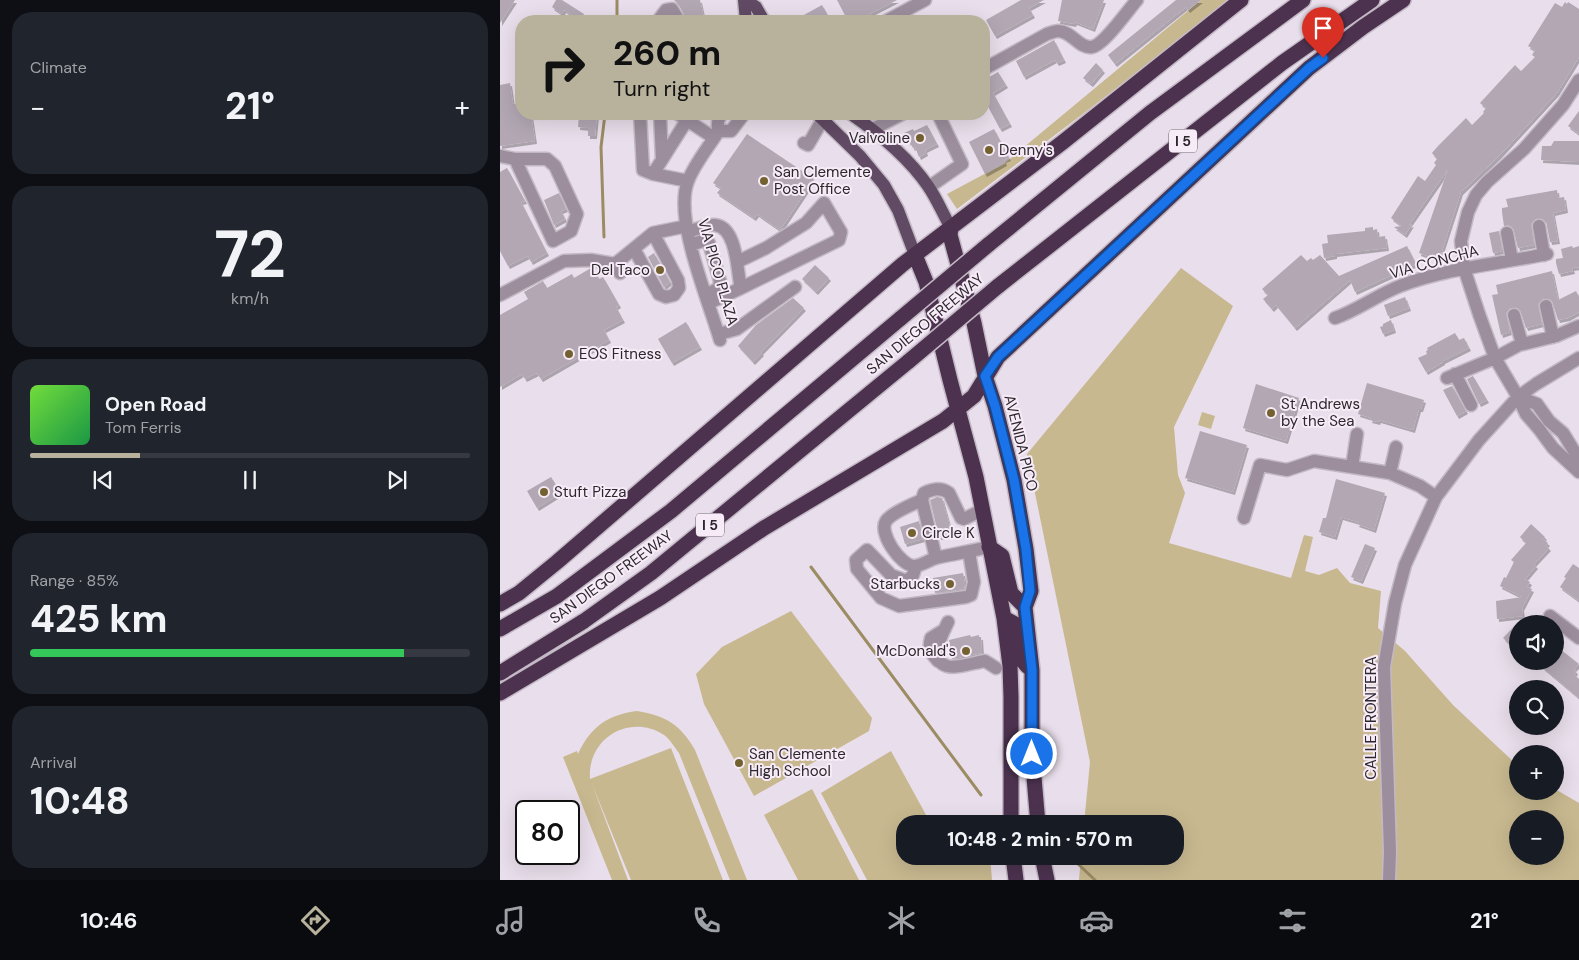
<!DOCTYPE html>
<html lang="en">
<head>
<meta charset="utf-8">
<style>
  body { margin:0; font-family:"DM Sans",sans-serif; background:#20242c; color:#f1f3f6; height:100vh; display:flex; flex-direction:column; font-size:19px; white-space:nowrap }
  * { box-sizing:border-box; margin:0 }
  p { font-size:16px; color:#9ea1a6 }
  .icon { flex:none; width:28px; height:28px; fill:none; stroke:currentColor; stroke-width:2; stroke-linecap:round; stroke-linejoin:round }
  .map { position:relative; flex:1; overflow:hidden }
  .details { display:flex; flex-direction:column; gap:12px; padding:12px; background:#0d0f14; width:500px }
  .details>* { flex:none }
  .guide { position:absolute; left:15px; top:15px; width:475px; height:105px; border-radius:20px; box-shadow:0 5px 20px #0002; background:#b8b29d; color:#111; overflow:hidden }
  .fabs { position:absolute; left:1009px; top:615px; display:grid; gap:10px }
  .fabs a { display:grid; place-items:center; width:55px; height:55px; border-radius:50%; background:#171b24; box-shadow:0 5px 20px #0002; font-size:25px }
  .speed { position:absolute; left:15px; top:800px; display:flex; gap:10px; font-size:25px; font-weight:700; text-align:center }
  .speed>* { display:grid; place-content:center; width:65px; height:65px; border-radius:50%; background:#171b24; box-shadow:0 5px 20px #0002; line-height:1 }
  .speed .limit { border:2px solid #111; border-radius:8px; background:#fff; color:#111 }
  .pin { position:absolute; display:grid; place-items:center; width:42px; height:42px; color:#fff; margin:-51px -21px; border-radius:50% 50% 50% 0; rotate:-45deg; box-shadow:0 0 5px #0007 }
  .pin .icon { rotate:45deg }
  .me { position:absolute; width:55px; margin:-28px; rotate:0deg; stroke-linejoin:round; filter:drop-shadow(0 0 4px #0008) }
  .turn { display:flex; align-items:center; gap:18px; height:105px; padding:0 15px; font-size:22px }
  .turn .icon { width:65px; height:65px; stroke-width:2.5 }
  .turn b { display:block; font-size:35px; line-height:42px }
  .big { font-size:38px; font-weight:800; line-height:1.1 }
  .details .tile { flex:1; display:flex; flex-direction:column; justify-content:center; gap:8px; min-width:0; padding:0 18px; border-radius:20px; background:#20242c }
  .details .dial { align-items:center; gap:0 }
  .dial b { font-size:65px; line-height:1 }
  .song { display:flex; align-items:center; gap:15px }
  .cover { width:60px; height:60px; border-radius:8px; background:linear-gradient(135deg,hsl(100 70% 55%),hsl(140 70% 35%)) }
  .played { height:5px; border-radius:2px; background:linear-gradient(90deg,#b8b29d 25%,#363941 25%) }
  .keys { display:flex; justify-content:space-around; direction:ltr }
  .heat { display:flex; justify-content:space-between; align-items:center; font-size:28px; direction:ltr }
  .charge { height:8px; border-radius:4px; background:linear-gradient(90deg,#34c759 85%,#363941 0) }
  .trip { position:absolute; left:396px; top:815px; width:288px; height:50px; border-radius:20px; background:#171b24; box-shadow:0 5px 20px #0002; font-weight:800; line-height:50px; text-align:center }
  .menu { display:flex; height:80px; justify-content:space-around; align-items:center; background:#090b0e; color:#9ea1a6 }
  .menu .icon { width:35px; height:35px }
  .menu .selected { color:#b8b29d }
  .menu b { font-size:22px; color:#f1f3f6 }
  main { display:flex; flex:1; min-height:0 }
  .map>svg:first-child { display:block }
</style>
</head>
<body>
<main>
<section class="details">
<div class="tile"><p>Climate</p>
<div class="heat"><a>−</a><b class="big">21°</b><a>+</a></div>
</div>
<div class="tile dial"><b>72</b><p>km/h</p></div>
<div class="tile">
<div class="song"><i class="cover"></i><div><b>Open Road</b><p>Tom Ferris</p></div></div>
<div class="played"></div>
<div class="keys"><svg class="icon" aria-label="previous" viewBox="0 0 24 24"><path d="M18 5L8 12l10 7zM5 5v14"/></svg><svg class="icon" aria-label="pause" viewBox="0 0 24 24"><path d="M8 5v14M16 5v14"/></svg><svg class="icon" aria-label="next" viewBox="0 0 24 24"><path d="M6 5l10 7-10 7zM19 5v14"/></svg></div>
</div>
<div class="tile"><p>Range · 85%</p><b class="big">425 km</b><div class="charge"></div></div>
<div class="tile"><p>Arrival</p><b class="big">10:48</b></div>
</section>
<div class="map">
<svg width="1079" height="880" viewBox="0 0 1079 880">
  <defs>
    <filter id="shadow"><feDropShadow dx="2" dy="3" stdDeviation="0" flood-color="#0004"/></filter>
  </defs>
  <rect width="100%" height="100%" fill="#e9deeb"/>
  <path fill="#c7b88f" fill-rule="evenodd" d="M701 0H729L588 110 457 209 447 194 505 163Z
    M681 268 733 306 674 427 678 475 685 493 669 543 791 578 804 535 813 537 805 571 819 575 837 568 850 583 881 591 878 628 905 651 953 705 1017 765 1018 791H1055V789L1079 803V880H579L581 856H675V824H584L590 762 527 454ZM1018 819H1055V856H1018Z
    M702 412 715 416 711 429 698 425Z
    M291 611 372 718 369 731 254 796 204 704 196 674 222 647Z
    M137 711C166 716 180 724 195 750L247 880H230L179 753C175 748 170 739 164 735 130 713 87 738 90 779L171 748 223 880H131L92 784 128 880H112L63 757 77 751 78 754C91 726 108 715 137 711Z
    M391 751 431 824H405V856H490L492 880H367L321 793Z
    M312 789 359 880H298L264 815Z"/>
  <g fill="none" stroke-linecap="round" stroke-linejoin="round">
    <path stroke="#9b8c63" stroke-width="3" d="M117 0V21
      M104 237 101 147 105 114
      M311 567 481 795
      M576 862 595 880"/>
  </g>
  <path fill="#b2a7b3" filter="url(#shadow)" d="M0 0H15L0 23Z
    M56 0H62L84 14 81 20 64 10 62 14 52 7Z
    M174 0H200L204 18 187 21 179 5Z
    M337 0H397L356 21H348Z
    M521 0H544L529 8 533 15 495 36 486 20Z
    M562 0H604L593 29 575 22 574 24 558 21Z
    M676 0H701L688 10 686 7 615 64 608 55Z
    M1065 2 1067 4 1068 2 1079 9V57L1057 93 1000 155 961 192 939 260 919 253 948 169 909 225 912 224 905 235 894 227 902 226 891 218 918 176 925 181 936 165 934 163 937 159 932 153 938 146 966 118 972 125 984 113 983 112 986 108 980 103 1015 65 1021 71 1035 57 1032 55 1035 50 1028 46 1055 3 1062 7Z
    M322 5 331 21H293Z
    M554 40 564 60 557 63 555 60 524 77 516 61Z
    M596 63 603 70 591 84 583 78Z
    M498 72 506 85 493 93 510 124 500 129 484 99V80Z
    M10 83 13 104 21 103V114H31L35 141 0 146V85Z
    M1079 111V134L1068 126Z
    M79 114H97L95 136H88V128L78 127Z
    M427 125 437 144 425 150 426 153 419 157 415 147 413 148 410 142 409 143 404 133 413 129 414 131Z
    M494 129 509 158 504 160 505 163 485 174 469 142Z
    M247 134 314 179 280 230 257 214 254 218 217 193 221 188 213 183Z
    M1054 141H1079V162L1041 160 1042 146H1051Z
    M7 168 25 201 21 202 47 253 31 262 28 256 8 266 0 251V172Z
    M1057 190 1058 198 1064 197 1066 210 1053 213 1058 241 1050 242 1046 221 1041 218H1037L1031 224 1034 245 1018 248 1013 228 1009 225 1004 226 1002 212V208L1008 207 1006 199Z
    M59 193 66 209 61 211 65 219 54 225 44 200Z
    M873 227V230L877 229 878 237 885 236 887 248 835 254V256L824 258 822 244 828 243 827 235 865 231V228Z
    M999 231 1002 251 993 253 989 233Z
    M907 246 916 264 855 292 850 280 795 328 776 305 772 309 763 299 768 295 762 289 801 255 807 261 811 258 813 260 820 255 839 276Z
    M1072 246 1073 248 1079 246V267L1072 268 1073 271 1059 274 1056 263V259L1063 258 1061 249Z
    M154 253 170 282 164 287 148 257Z
    M315 265 329 278 316 292 302 279Z
    M91 268 94 269 99 279 103 277 119 305 116 307 123 320 104 330 109 340 41 379 37 373 25 379 22 374 0 387V315L28 299 24 292 43 281 47 288 72 274 74 278Z
    M1052 271 1058 300 1076 291 1079 297V312L1068 318 1058 320 1052 301 1049 298H1044L1038 304 1042 324 1026 328 1020 310 1016 307H1011L1006 313 1010 332 1001 335 992 295 998 294 996 285Z
    M905 297 909 308 888 316 884 305Z
    M293 298 304 308 261 352 262 353 253 362 238 346 256 325Z
    M891 320 894 330 883 334 880 327 883 326V324Z
    M186 322 200 347 172 363 158 339Z
    M955 333 959 340 964 338 969 348 943 361V362L926 372 918 358 927 354 926 351 928 350 927 348Z
    M973 376 987 400 979 404 967 379Z
    M867 383 924 400 921 409H919L913 430 879 420 878 422 870 420 871 418 858 414Z
    M756 384 799 398 786 441 743 428Z
    M952 386 966 411 957 416 943 390Z
    M700 431 747 445 733 492 685 478Z
    M51 477 61 493 37 508 27 491Z
    M836 479 885 493 874 530 857 524 858 522 841 517 835 537 819 532 823 518H826Z
    M437 497 442 498 452 534 439 537 430 500Z
    M419 521 423 539 405 544 400 527Z
    M1031 524 1045 537 1043 539 1048 543 1046 545 1049 548 1034 564 1036 566 1025 579 1030 582 1027 587 1032 589 1022 608 1023 616 997 619 996 601 1022 597 1000 586 1004 577 1006 578 1014 562 1011 560 1026 543 1020 537Z
    M865 544 875 548 861 581 851 577Z
    M1073 564 1079 568V601L1060 587 1066 578 1064 577Z
    M463 573 465 584 464 589 435 593 433 578Z
    M1018 622V652L1003 638Z
    M470 635 471 637 479 635V637H481L482 653 452 659 449 640Z
    M1055 645 1079 664 1074 669 1076 672 1074 674 1079 679V698L1035 661H1055Z"/>
  <g fill="none" stroke-linecap="round" stroke-linejoin="round">
    <defs>
      <path id="minor" d="M158 21 166 10 172 9 179 21
        M386 21 425 0
        M484 69 547 34C550 33 555 31 558 31 572 31 579 49 592 47 604 45 628 10 637 0
        M1079 80 1063 105 1024 149 987 182 976 195 968 212 961 241 964 268 979 314 995 358 1018 397 1026 414 1039 429 1053 448 1079 472
        M140 114 143 170 153 174 188 181
        M160 114 162 160
        M187 120 214 138
        M373 129 402 114
        M218 131H231L244 114
        M304 143 308 145 323 119
        M0 156 15 159H47L55 166 77 214 71 231 53 241 15 159
        M153 174 187 120 178 114
        M429 187 462 164 438 114
        M1039 226 1044 255
        M188 232C195 230 207 224 215 225 236 227 237 267 240 283L239 289 209 303
        M1007 233 1012 260
        M191 245 205 240 209 243 220 281 219 288 206 295
        M134 249 159 294 166 297 174 295 179 288 178 280 153 233
        M237 262 266 248 306 223 324 203 341 232 339 240 239 289
        M120 273 115 264 153 233 187 226
        M0 295 64 261 91 260 115 264
        M1046 306 1053 337
        M1014 315 1022 344
        M835 318C858 310 877 295 900 286 947 268 998 264 1047 254
        M219 334 237 329 295 287
        M220 340C209 301 173 218 188 181 194 165 207 149 216 135 221 126 214 124 222 114
        M955 374 971 405
        M947 378 995 358 1019 345 1056 336 1079 326
        M1018 397 1037 404 1049 421 1063 433 1079 459
        M852 467 857 434
        M890 473 896 447
        M422 500C413 504 391 513 386 521 378 533 401 566 414 566 421 566 429 560 436 558 453 554 472 551 489 547
        M744 518 760 465 787 470 814 461 890 473 920 486 936 497
        M436 558 422 500 424 493C433 489 441 487 449 493L461 518 464 519 482 510
        M416 566 413 575 407 581 391 575 367 550 356 560 357 569 381 598 399 606 466 597 471 595 474 582 469 552
        M1050 616 1079 638
        M448 622C443 633 427 660 447 666 455 669 477 662 485 661L496 668
        M438 661C430 652 428 649 431 638L444 630
        M889 880 890 852 884 667 895 603 905 565 936 497 979 440 1018 397 1036 384 1079 358"/>
      <path id="major" d="M244 0 246 21
        M246 0 256 7 264 21
        M317 114 360 156 384 185 398 210 415 255
        M351 114C380 134 408 157 428 186 437 199 443 214 451 228"/>
      <path id="highway" d="M451 228 450 235 474 323 485 376 495 406 514 480 526 549 531 591 525 607 532 670V754L538 824
        M488 245 650 113 803 0
        M415 255 426 282 450 380 476 477 504 618 510 666 511 697V824
        M497 287 782 63 872 0
        M489 547 502 556 511 593 525 607
        M0 604 19 593 57 562 403 264 563 142 741 0
        M504 618 515 624C520 642 514 658 532 670
        M0 629 57 596 171 511 401 318
        M0 673 84 621 151 573 409 361
        M0 693 160 598 264 528 443 421 474 396 498 357 809 68 863 27 903 0
        M513 856 516 880
        M542 856 547 880"/>
    </defs>
    <use href="#minor" stroke="#c3b9c5" stroke-width="15"/>
    <use href="#major" stroke="#c3b9c5" stroke-width="15"/>
    <use href="#highway" stroke="#c3b9c5" stroke-width="18"/>
    <use href="#minor" stroke="#9c8e9d" stroke-width="12"/>
    <use href="#major" stroke="#614a64" stroke-width="12"/>
    <use href="#highway" stroke="#4c324f" stroke-width="15"/>
    <defs>
      <path id="highway-bridge" d="M401 318 488 245
        M409 361 497 287"/>
    </defs>
    <use href="#highway-bridge" stroke="#c3b9c5" stroke-width="18" stroke-linecap="butt"/>
    <use href="#highway-bridge" stroke="#4c324f" stroke-width="15"/>
  </g>
  <g fill="none" stroke-linecap="round" stroke-linejoin="round">
    <defs>
      <path id="route" d="M532 754V670L525 607 530 591 526 549 514 480 495 406 485 376 498 357C602 261 706 165 809 68L823 58"/>
    </defs>
    <use href="#route" stroke="#114b97" stroke-width="12"/>
    <use href="#route" stroke="#1a73e8" stroke-width="9"/>
  </g>
  <g fill="#736230" stroke="#f7ebf8" stroke-width="2">
    <circle cx="420" cy="138" r="5"/>
    <circle cx="489" cy="150" r="5"/>
    <circle cx="264" cy="181" r="5"/>
    <circle cx="160" cy="270" r="5"/>
    <circle cx="69" cy="354" r="5"/>
    <circle cx="771" cy="413" r="5"/>
    <circle cx="44" cy="492" r="5"/>
    <circle cx="412" cy="533" r="5"/>
    <circle cx="450" cy="584" r="5"/>
    <circle cx="466" cy="651" r="5"/>
    <circle cx="239" cy="763" r="5"/>
  </g>
  <g text-anchor="middle" dominant-baseline="central" stroke-width="4" stroke-linejoin="round" paint-order="stroke">
    <g fill="#f7ebf8" stroke="#686269" stroke-width="1">
      <rect x="669" y="129.5" width="28" height="23" rx="4"/>
      <rect x="196" y="513.5" width="28" height="23" rx="4"/>
    </g>
    <g font-size="14" font-weight="bold" fill="#2b272c">
      <text x="683" y="141">I 5</text>
      <text x="210" y="525">I 5</text>
    </g>
    <g font-size="15" fill="#2b272c" stroke="#f7ebf8" text-anchor="start">
      <text x="410" y="138" text-anchor="end">Valvoline</text>
      <text x="499" y="150">Denny's</text>
      <text x="274" y="172">San Clemente<tspan x="274" dy="17">Post Office</tspan></text>
      <text x="150" y="270" text-anchor="end">Del Taco</text>
      <text x="79" y="354">EOS Fitness</text>
      <text x="781" y="404">St Andrews<tspan x="781" dy="17">by the Sea</tspan></text>
      <text x="54" y="492">Stuft Pizza</text>
      <text x="422" y="533">Circle K</text>
      <text x="440" y="584" text-anchor="end">Starbucks</text>
      <text x="456" y="651" text-anchor="end">McDonald's</text>
      <text x="249" y="754">San Clemente<tspan x="249" dy="17">High School</tspan></text>
    </g>
    <g font-size="15" fill="#2b272c" stroke="#f7ebf8">
      <text transform="translate(934 262) rotate(-15)">VIA CONCHA</text>
      <text transform="translate(218 272) rotate(74)">VIA PICO PLAZA</text>
      <text transform="translate(425 324) rotate(-40)">SAN DIEGO FREEWAY</text>
      <text transform="translate(521 443) rotate(76)">AVENIDA PICO</text>
      <text transform="translate(111 577) rotate(-36)">SAN DIEGO FREEWAY</text>
      <text transform="translate(871 718) rotate(-90)">CALLE FRONTERA</text>
    </g>
  </g>
</svg>
<div class="fabs">
<a><svg class="icon" aria-label="sound" viewBox="0 0 24 24"><path d="M4 9h4l5-4v14l-5-4H4zM17 9q2 3 0 6"/></svg></a>
<a><svg class="icon" aria-label="search" viewBox="0 0 24 24"><circle cx="10" cy="10" r="6"/><path d="M15 15l6 6"/></svg></a>
<a>+</a>
<a>−</a>
</div>
<div class="speed"><div class="limit">80</div></div>
<div class="pin" style="left:823px;top:58px;background:#d93025"><svg class="icon" aria-label="arrive" viewBox="0 0 24 24"><path d="M6 21V4h12l-3 4 3 4H6"/></svg></div>
<svg class="me" style="left:532px;top:754px" viewBox="-20 -20 40 40"><circle r="17" fill="#1a73e8" stroke="#fff" stroke-width="3"/><path d="M0-11L8 9 0 5-8 9z" fill="#fff"/></svg>
<div class="trip">10:48 · 2 min · 570 m</div>
<div class="guide">
<div class="turn"><svg class="icon" aria-label="right" viewBox="0 0 24 24"><path d="M7 20v-9h11M14 6l5 5-5 5"/></svg><div><b>260 m</b>Turn right</div></div>
</div>
</div>
</main>
<nav class="menu">
<b>10:46</b>
<svg class="icon selected" aria-label="directions" viewBox="0 0 24 24"><path d="M12 3l9 9-9 9-9-9zM9 14v-3h6M13 9l2 2-2 2"/></svg>
<svg class="icon" aria-label="music" viewBox="0 0 24 24"><path d="M9 18V5l10-2v13"/><circle cx="6" cy="18" r="3"/><circle cx="16" cy="16" r="3"/></svg>
<svg class="icon" aria-label="phone" viewBox="0 0 24 24"><path d="M5 4h4l2 5-3 2q2 4 5 5l2-3 5 2v4C11 20 4 13 5 4z"/></svg>
<svg class="icon" aria-label="climate" viewBox="0 0 24 24"><path d="M12 3v18M4 7l16 10M4 17L20 7"/></svg>
<svg class="icon" aria-label="car" viewBox="0 0 24 24"><path d="M5 17H2v-5l4-1 3-4h7l3 4 3 1v5h-3M9 17h6M6 11h13"/><circle cx="7" cy="17" r="2"/><circle cx="17" cy="17" r="2"/></svg>
<svg class="icon" aria-label="filters" viewBox="0 0 24 24"><path d="M4 7h16M4 17h16"/><circle cx="9" cy="7" r="2"/><circle cx="15" cy="17" r="2"/></svg>
<b>21°</b>
</nav>
</body>
</html>
